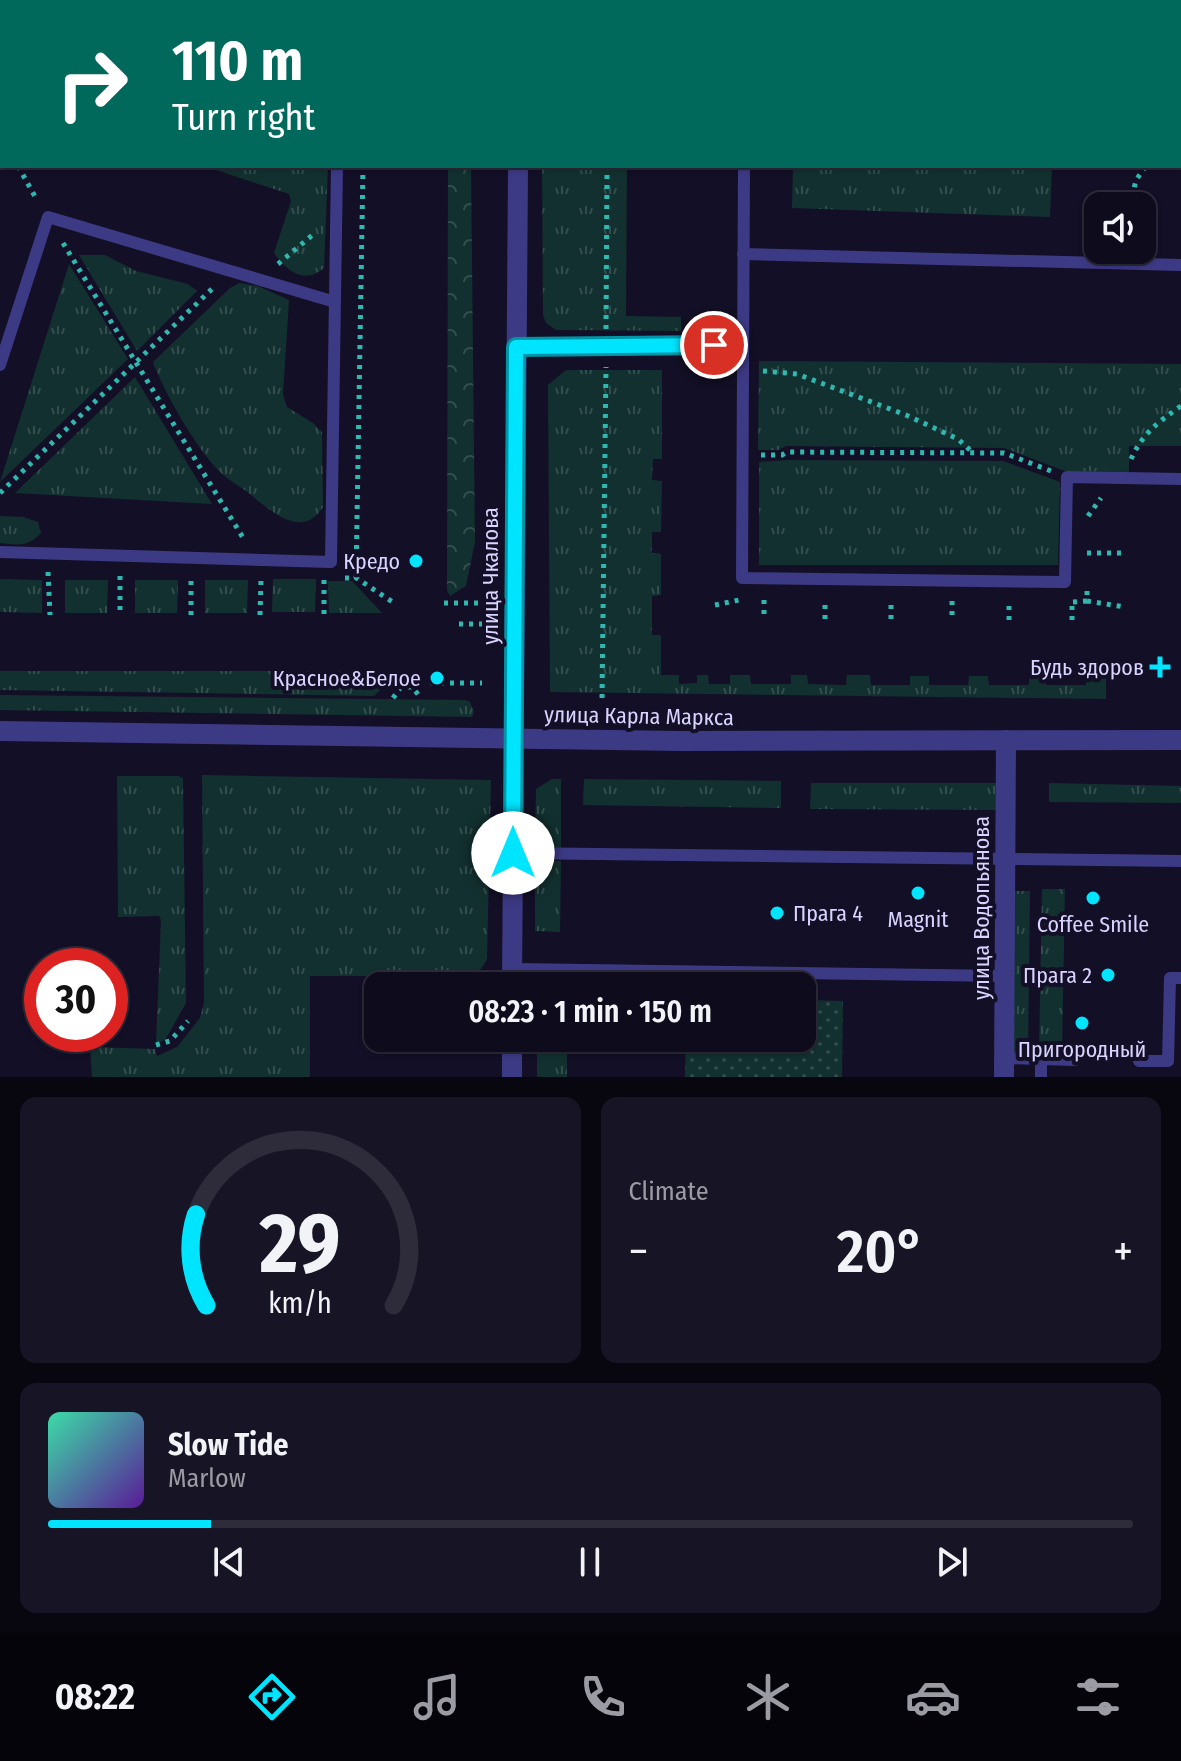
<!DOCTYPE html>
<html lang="en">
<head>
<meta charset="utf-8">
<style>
  body { margin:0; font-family:"Fira Sans Condensed",sans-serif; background:#171425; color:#f1f3f6; height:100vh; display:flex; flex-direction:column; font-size:30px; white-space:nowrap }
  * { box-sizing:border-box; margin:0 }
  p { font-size:26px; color:#9b9ba3 }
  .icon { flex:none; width:44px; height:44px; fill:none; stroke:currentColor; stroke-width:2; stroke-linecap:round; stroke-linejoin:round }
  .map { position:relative; height:1077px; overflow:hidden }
  .details { display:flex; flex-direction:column; gap:20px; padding:20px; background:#08060f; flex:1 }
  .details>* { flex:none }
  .hud { position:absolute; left:0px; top:0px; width:1182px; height:168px; box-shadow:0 2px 6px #0004,0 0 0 2px #2e2b3b; background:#00695c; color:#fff; overflow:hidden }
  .tools { position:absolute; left:1084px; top:192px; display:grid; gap:16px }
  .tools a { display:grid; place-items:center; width:72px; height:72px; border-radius:16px; background:#0e0b1c; box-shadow:0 2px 6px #0004,0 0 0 2px #2e2b3b; font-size:40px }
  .speed { position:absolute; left:24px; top:948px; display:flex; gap:16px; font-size:40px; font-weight:700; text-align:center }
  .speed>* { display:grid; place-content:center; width:104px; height:104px; border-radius:50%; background:#0e0b1c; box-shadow:0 2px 6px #0004,0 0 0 2px #2e2b3b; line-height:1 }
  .speed .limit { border:12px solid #d22; background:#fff; color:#111 }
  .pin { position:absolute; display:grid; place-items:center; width:68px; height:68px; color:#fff; margin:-34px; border:4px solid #fff; border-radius:50%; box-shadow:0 2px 8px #0007 }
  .me { position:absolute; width:88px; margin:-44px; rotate:0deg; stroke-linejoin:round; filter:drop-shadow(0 0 6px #0008) }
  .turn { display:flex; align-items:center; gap:28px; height:168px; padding:0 40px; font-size:36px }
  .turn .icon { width:104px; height:104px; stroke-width:2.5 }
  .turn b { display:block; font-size:56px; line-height:68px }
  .big { font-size:60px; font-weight:600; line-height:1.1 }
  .details .card { flex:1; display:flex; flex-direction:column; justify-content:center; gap:12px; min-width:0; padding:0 28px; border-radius:16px; background:#171425 }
  .details .dial { align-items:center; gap:0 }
  .dial svg { height:208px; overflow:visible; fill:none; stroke:#2e2b3b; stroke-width:7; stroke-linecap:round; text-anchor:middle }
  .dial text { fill:#f1f3f6; stroke:none }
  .song { display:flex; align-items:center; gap:24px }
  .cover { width:96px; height:96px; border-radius:12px; background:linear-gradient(135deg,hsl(160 70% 55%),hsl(270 70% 35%)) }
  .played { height:8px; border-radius:4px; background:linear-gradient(90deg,#00e5ff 15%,#2e2b3b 15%) }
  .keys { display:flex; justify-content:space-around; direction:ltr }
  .heat { display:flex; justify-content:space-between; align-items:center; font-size:44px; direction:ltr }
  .details .tiles { flex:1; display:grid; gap:20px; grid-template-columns:1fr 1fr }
  .card:last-child { grid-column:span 2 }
  .trip { position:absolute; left:364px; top:972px; width:452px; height:80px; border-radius:16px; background:#0e0b1c; box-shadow:0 2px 6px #0004,0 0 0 2px #2e2b3b; font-weight:600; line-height:80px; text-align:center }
  .tab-bar { display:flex; height:128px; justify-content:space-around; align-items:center; background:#06040b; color:#9b9ba3 }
  .tab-bar .icon { width:56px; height:56px }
  .tab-bar .active { color:#00e5ff }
  .tab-bar b { font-size:36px; color:#f1f3f6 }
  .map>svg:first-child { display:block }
</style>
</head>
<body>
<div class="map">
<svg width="1181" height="1077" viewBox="0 0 1181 1077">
  <defs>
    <pattern id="grass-tufts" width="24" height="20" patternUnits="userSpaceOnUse" patternTransform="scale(2)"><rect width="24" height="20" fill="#12302f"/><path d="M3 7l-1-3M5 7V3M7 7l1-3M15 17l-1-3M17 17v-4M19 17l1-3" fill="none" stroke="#344d4e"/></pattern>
    <pattern id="forest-crowns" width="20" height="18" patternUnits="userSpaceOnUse" patternTransform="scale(2)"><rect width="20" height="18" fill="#12302f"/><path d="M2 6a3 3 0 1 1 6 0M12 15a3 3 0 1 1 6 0" fill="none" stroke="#344d4e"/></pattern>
    <pattern id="park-dots" width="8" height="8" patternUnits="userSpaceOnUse" patternTransform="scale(2)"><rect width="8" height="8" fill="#12302f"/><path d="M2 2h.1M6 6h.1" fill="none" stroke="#344d4e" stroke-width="1.8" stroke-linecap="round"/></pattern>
  </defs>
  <rect width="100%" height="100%" fill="#130f26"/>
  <path fill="url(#grass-tufts)" d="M204 166H328L324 268C304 285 287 271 274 253L291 201 289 194Z
    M542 166H627L626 316 681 317V331L556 330 546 323 543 315Z
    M793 166H1052L1050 217 792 208Z
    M79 255H105L136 271 188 284 197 291 137 351Z
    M69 264 128 359 0 482Z
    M239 283 258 286 289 300 283 394 287 407 313 423 322 432 323 507C301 542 268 508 246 491 236 484 224 477 216 468 193 442 165 394 153 362L230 288Z
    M759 361 1181 364V446H1129V472L1065 471 1004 448 786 446 778 450H758Z
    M566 370H662V459H653L652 480 662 481 661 532H652V553L661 554V595L652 596V635H661V675H679V684L697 683V675H708L709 684H730V675H750L751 684H791V675H807L808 684 846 685 847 675H870L871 685H910V676H929V685H968L969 676H988L989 685H1029V676H1046V685H1086V676H1106V699L550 692 548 385Z
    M135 377 212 504 15 493Z
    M787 460 1003 461 1060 482 1058 565H759V462Z
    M0 516 23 517 38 522 41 533C29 547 17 545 0 543Z
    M0 579 42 580V613L0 612Z
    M273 579H316L315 612H272Z
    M65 580H108L107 613H65Z
    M135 580H178L177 613H135Z
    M205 580H248L247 613H205Z
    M328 581H352L382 613H329Z
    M0 671H382L383 687 374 696 0 690Z
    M0 695 465 700 470 702 474 712 472 717 0 710Z
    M202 775 491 780 487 959 482 968 471 976H310V1077H92L90 1047 155 1049 157 1056 177 1047 200 1018 204 1003Z
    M117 776H178L183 778 186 1003 165 1040 156 1043 161 920 159 916 118 917Z
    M552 779H561V848L535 847 536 789Z
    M584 779 781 781V808L583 805Z
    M811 783H996V810L810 809Z
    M1049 783 1181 786V803L1049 802Z
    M535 861H561L560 932 535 931Z
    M1042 889H1065L1062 1053 1039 1052Z
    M1014 891H1030L1028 1052H1012Z
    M537 1038H567V1077H537Z"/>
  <path fill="url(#forest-crowns)" d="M448 166H471L475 542 466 586 450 596 447 590Z"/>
  <path fill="url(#park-dots)" d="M802 1000 843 1001 842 1077H685L686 1038H802Z"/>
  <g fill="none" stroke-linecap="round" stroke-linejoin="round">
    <path stroke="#2fb8b0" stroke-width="5" stroke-dasharray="4 6" stroke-linecap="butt" d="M129 0 135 2
      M186 2 187 0
      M249 2 250 0
      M608 2V0
      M0 128 2 133
      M1180 141 1181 140
      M18 166 37 200
      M1134 206 1131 201 1136 180 1146 166
      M1142 219 1147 226 1145 244
      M63 243 245 541
      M278 264 316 232
      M606 329 607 166
      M763 371 797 374 906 415 958 439 973 453
      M761 455H782L787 452 1004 453 1051 471
      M1131 459C1143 433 1158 422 1181 406
      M0 493 215 286
      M1088 516 1101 498
      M1087 553H1126
      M48 572 50 615
      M120 576V615
      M355 577 394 603
      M345 578H356L363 166
      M324 580V615
      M764 600V619
      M952 601V619
      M1087 601 1125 607
      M1073 602 1087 601V586
      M444 603H482
      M715 605 739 600
      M191 615V576
      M260 615 261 580
      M825 619V600
      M891 619V601
      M1009 620V601
      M1072 620V602
      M459 624H482
      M432 681V683H482
      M393 698 401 687H412L421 698
      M602 698 606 367
      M156 1045 170 1041 188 1021"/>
    <path stroke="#3d3a85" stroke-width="12" d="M63 0 69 2
      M413 2 415 0
      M747 2V0
      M1180 82H1181
      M744 166 742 578 1065 582 1067 477 1181 479
      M743 254 1181 265
      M516 347 742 345
      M0 365 48 217 335 302
      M0 552 331 562 337 166
      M513 853 1181 861
      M513 969 1004 976
      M1004 1058 1075 1060
      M1139 1061H1168L1170 978H1181
      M1041 1077V1059"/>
    <path stroke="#3d3a85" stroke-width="20" d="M519 2V0
      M512 986 518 166
      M512 1077V1038
      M1004 1077 1006 740"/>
    <path stroke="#3d3a85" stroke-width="20" d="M0 731 681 741 1181 740"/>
  </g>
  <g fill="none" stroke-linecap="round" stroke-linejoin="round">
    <defs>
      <path id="route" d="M513 853 516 347 714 345"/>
    </defs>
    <use href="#route" stroke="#0095a6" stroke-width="20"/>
    <use href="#route" stroke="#00e5ff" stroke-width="14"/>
  </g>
  <g fill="#00e5ff" stroke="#130f26" stroke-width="3">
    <circle cx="416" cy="561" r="8"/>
    <path d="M1156 655h8v8h8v8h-8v8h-8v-8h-8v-8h8z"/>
    <circle cx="437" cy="678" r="8"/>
    <circle cx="918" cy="893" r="8"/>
    <circle cx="1093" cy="898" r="8"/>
    <circle cx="777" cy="913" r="8"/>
    <circle cx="1108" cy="975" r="8"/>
    <circle cx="1082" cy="1023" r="8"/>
  </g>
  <g text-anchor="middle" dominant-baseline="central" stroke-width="8" stroke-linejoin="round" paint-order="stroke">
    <g font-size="22" fill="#d9d4ff" stroke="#130f26" text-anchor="end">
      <text x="400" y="561">Кредо</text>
      <text x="1144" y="667">Будь здоров</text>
      <text x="421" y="678">Красное&amp;Белое</text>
      <text x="793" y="913" text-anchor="start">Прага 4</text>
      <text x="918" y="919" text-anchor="middle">Magnit</text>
      <text x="1093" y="924" text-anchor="middle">Coffee Smile</text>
      <text x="1092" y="975">Прага 2</text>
      <text x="1082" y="1049" text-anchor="middle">Пригородный</text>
    </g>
    <g font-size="22" fill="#d9d4ff" stroke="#130f26">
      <text transform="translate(490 576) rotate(-90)">улица Чкалова</text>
      <text transform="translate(639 716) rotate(1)">улица Карла Маркса</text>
      <text transform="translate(981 908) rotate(-90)">улица Водопьянова</text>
    </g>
  </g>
</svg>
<div class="tools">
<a><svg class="icon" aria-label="sound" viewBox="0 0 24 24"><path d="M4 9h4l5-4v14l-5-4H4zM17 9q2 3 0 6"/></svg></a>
</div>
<div class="speed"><div class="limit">30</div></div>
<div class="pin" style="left:714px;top:345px;background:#d93025"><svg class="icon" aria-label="arrive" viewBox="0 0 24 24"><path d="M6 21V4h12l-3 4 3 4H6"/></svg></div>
<svg class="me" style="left:513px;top:853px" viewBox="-20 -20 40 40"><circle r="19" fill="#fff"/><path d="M0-13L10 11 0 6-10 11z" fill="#00e5ff"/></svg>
<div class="trip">08:23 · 1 min · 150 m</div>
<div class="hud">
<div class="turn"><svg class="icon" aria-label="right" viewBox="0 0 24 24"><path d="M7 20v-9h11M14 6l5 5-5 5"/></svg><div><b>110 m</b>Turn right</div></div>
</div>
</div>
<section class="details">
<div class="tiles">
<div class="card dial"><svg viewBox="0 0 100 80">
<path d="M14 69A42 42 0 1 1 86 69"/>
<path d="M14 69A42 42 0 0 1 10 34" stroke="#00e5ff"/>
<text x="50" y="56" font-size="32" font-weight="700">29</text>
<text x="50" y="72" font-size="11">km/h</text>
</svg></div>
<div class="card"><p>Climate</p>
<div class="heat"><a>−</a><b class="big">20°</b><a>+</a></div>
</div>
<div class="card">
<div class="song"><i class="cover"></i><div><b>Slow Tide</b><p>Marlow</p></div></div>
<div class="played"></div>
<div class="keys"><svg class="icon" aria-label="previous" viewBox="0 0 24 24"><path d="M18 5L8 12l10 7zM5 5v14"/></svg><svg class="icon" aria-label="pause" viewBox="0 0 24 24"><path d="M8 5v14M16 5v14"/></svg><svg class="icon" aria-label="next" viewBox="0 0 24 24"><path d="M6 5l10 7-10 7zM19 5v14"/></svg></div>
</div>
</div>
</section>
<nav class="tab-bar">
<b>08:22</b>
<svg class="icon active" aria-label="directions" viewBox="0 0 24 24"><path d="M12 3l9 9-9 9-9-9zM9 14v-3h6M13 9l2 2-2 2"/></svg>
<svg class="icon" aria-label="music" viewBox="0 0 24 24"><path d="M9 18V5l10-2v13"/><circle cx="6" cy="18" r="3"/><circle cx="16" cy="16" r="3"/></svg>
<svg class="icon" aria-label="phone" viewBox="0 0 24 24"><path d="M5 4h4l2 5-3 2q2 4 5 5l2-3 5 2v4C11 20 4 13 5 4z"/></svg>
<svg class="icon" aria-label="climate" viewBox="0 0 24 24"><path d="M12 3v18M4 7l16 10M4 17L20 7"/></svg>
<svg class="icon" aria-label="car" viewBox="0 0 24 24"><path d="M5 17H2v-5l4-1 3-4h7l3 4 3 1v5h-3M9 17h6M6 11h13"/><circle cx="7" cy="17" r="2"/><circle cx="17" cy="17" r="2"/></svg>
<svg class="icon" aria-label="filters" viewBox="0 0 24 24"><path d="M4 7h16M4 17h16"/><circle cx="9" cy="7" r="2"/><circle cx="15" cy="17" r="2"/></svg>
</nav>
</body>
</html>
